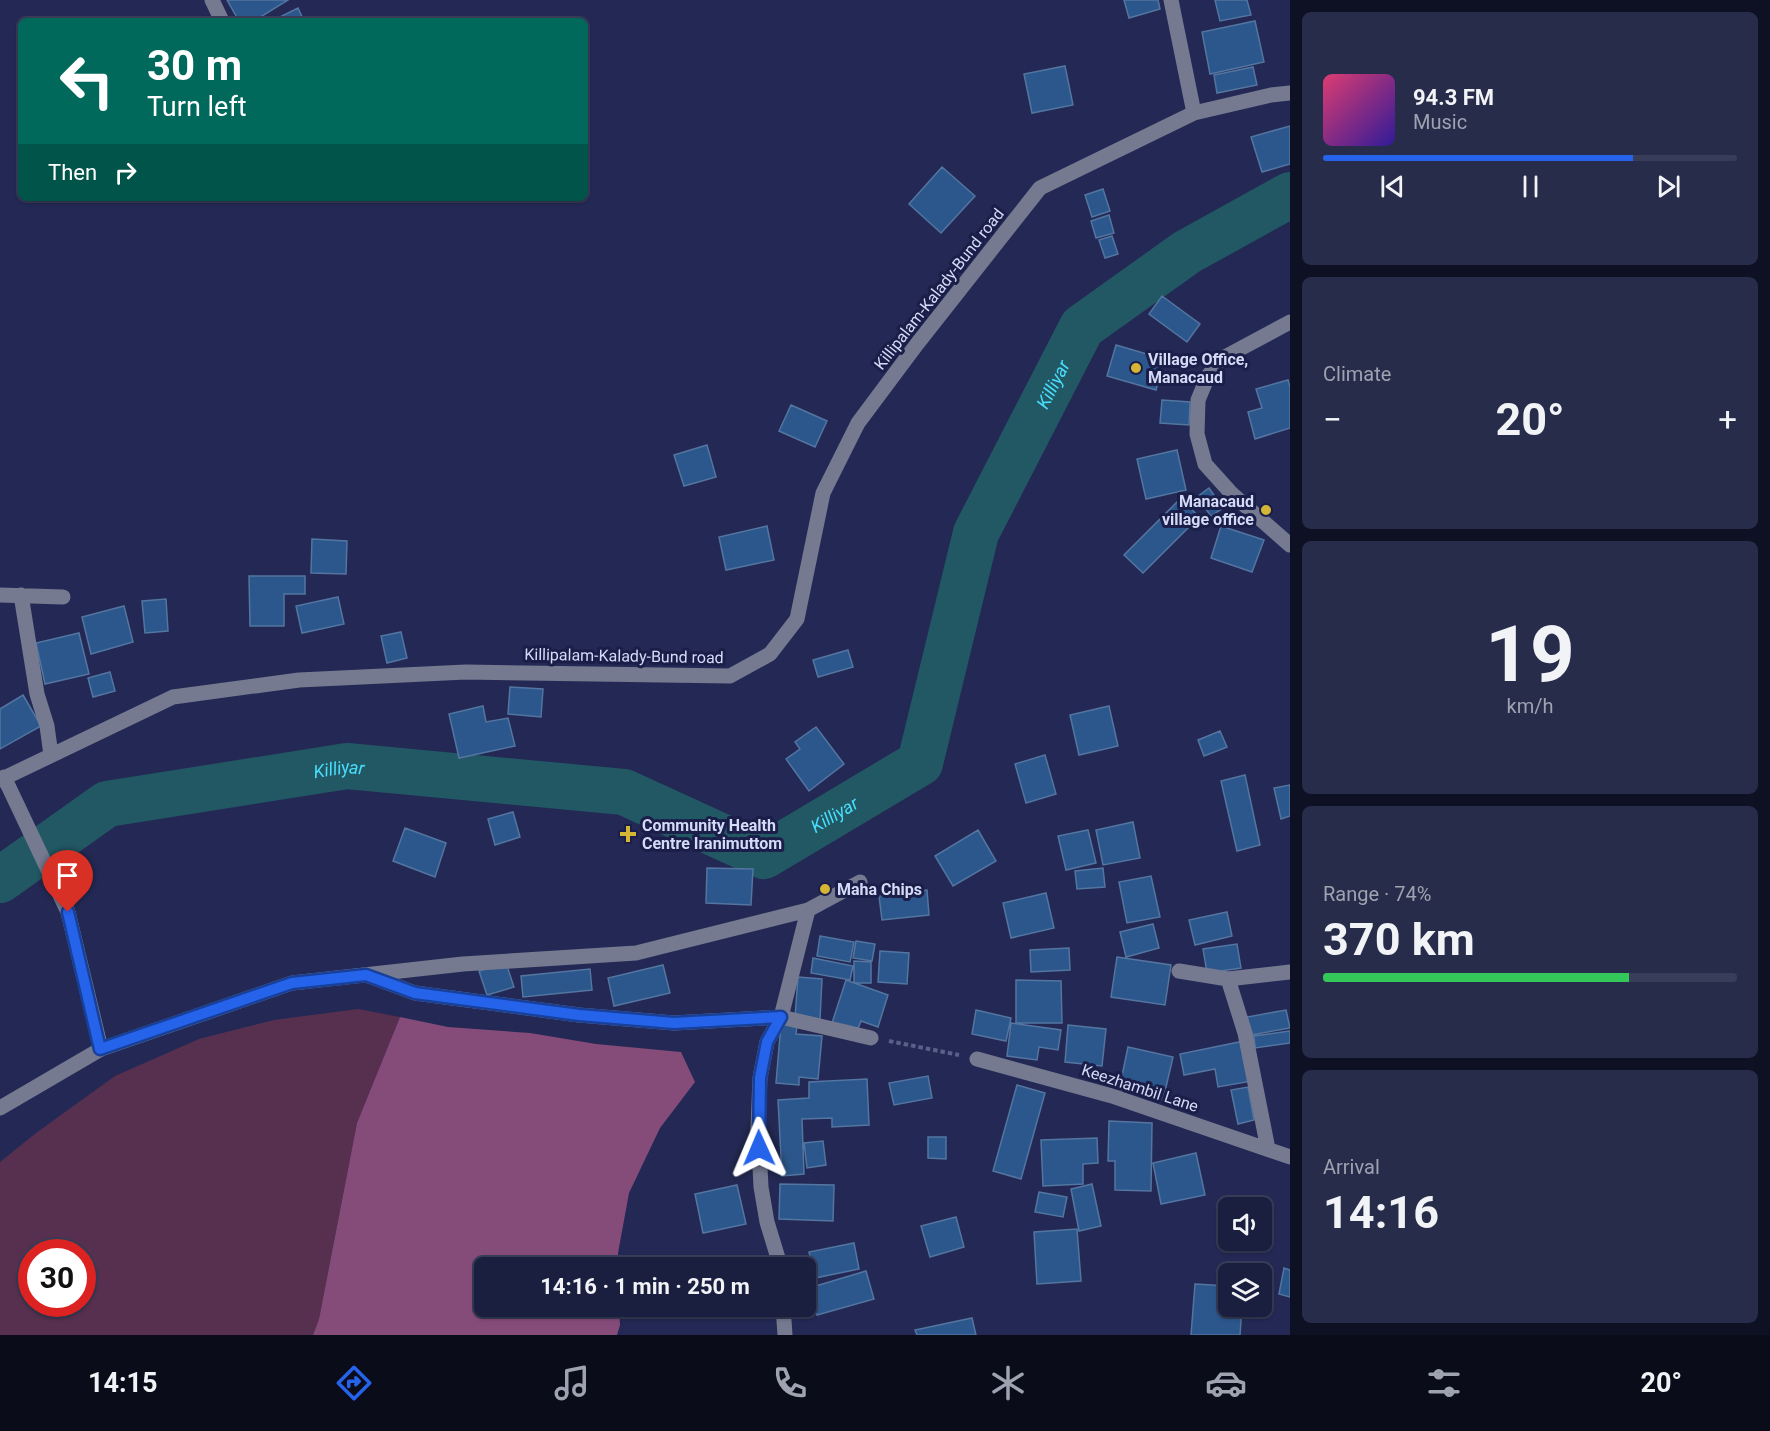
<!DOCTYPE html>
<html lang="en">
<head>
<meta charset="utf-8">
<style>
  body { margin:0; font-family:Roboto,sans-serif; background:#272c4a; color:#f1f3f6; height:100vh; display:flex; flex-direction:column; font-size:22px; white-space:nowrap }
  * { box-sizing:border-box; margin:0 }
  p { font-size:20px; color:#9fa2b0 }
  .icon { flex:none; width:33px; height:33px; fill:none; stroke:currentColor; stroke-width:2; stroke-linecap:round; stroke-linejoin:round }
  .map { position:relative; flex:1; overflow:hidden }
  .side { display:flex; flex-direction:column; gap:12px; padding:12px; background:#0e1123; width:480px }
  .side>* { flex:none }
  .guide { position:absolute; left:18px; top:18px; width:570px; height:183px; border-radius:9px; box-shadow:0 2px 4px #0004,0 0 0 2px #383d59; background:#00695c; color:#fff; overflow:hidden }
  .fabs { position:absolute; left:1218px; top:1197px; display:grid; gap:12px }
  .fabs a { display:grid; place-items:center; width:54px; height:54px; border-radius:9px; background:#1a1f3f; box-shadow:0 2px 4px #0004,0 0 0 2px #383d59; font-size:30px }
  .speed { position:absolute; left:18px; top:1239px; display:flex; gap:12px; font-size:30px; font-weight:700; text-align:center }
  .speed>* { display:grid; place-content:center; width:78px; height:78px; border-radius:50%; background:#1a1f3f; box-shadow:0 2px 4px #0004,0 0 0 2px #383d59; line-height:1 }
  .speed .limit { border:9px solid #d22; background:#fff; color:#111 }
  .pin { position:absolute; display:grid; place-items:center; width:51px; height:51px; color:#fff; margin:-62px -26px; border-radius:50% 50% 50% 0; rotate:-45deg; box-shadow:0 0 6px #0007 }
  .pin .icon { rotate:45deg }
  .me { position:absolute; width:66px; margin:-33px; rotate:359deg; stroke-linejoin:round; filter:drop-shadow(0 0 4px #0008) }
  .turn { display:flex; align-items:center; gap:21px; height:126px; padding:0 30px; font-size:27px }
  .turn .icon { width:78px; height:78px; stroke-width:2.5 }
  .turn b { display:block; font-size:42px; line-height:51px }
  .then { display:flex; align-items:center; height:57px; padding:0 30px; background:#0003; gap:12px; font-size:22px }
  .big { font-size:45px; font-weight:700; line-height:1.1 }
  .side .card { flex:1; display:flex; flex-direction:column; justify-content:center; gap:9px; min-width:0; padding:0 21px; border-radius:9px; background:#272c4a }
  .side .dial { align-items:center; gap:0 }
  .dial b { font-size:78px; line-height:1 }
  .song { display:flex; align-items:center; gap:18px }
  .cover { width:72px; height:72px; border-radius:9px; background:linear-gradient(135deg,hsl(340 70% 55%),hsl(250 70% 35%)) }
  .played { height:6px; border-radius:3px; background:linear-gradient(90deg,#2563eb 75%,#383d59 75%) }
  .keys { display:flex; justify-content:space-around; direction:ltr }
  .heat { display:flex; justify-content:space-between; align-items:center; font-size:33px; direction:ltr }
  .charge { height:9px; border-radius:4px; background:linear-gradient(90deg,#34c759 74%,#383d59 0) }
  .trip { position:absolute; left:474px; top:1257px; width:342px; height:60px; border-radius:9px; background:#1a1f3f; box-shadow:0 2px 4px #0004,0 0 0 2px #383d59; font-weight:700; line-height:60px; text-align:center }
  .dock { display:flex; height:96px; justify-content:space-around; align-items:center; background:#0a0c19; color:#9fa2b0 }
  .dock .icon { width:42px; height:42px }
  .dock .current { color:#2563eb }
  .dock b { font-size:27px; color:#f1f3f6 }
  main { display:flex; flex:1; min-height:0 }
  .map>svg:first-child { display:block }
</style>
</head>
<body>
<main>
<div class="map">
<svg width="1290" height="1335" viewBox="0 0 1290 1335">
  <rect width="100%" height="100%" fill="#232954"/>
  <path fill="#57304f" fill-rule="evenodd" d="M358 1009 400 1017 357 1123 319 1319 313 1335H0V1162L36 1133 115 1076 199 1039 274 1020ZM32 1252H82V1304H32Z"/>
  <path fill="#854c7a" d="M400 1017 448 1027 530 1033 596 1044 681 1052 695 1082 660 1128 629 1193 618 1253V1267L484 1268V1306L619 1307 620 1325 617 1335H313L319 1319 357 1123Z"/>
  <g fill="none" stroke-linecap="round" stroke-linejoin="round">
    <path stroke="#225864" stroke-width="46" id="s1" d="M0 880 107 804 347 766 624 792 764 856 920 763 976 533 1082 327 1187 252 1290 195"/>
  </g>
  <path fill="#2c578c" stroke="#5375a0" stroke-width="1.5" d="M227 0H288L254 21H239Z
    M1124 0H1158L1160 9 1129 18Z
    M1215 0H1247L1251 15 1220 21Z
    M298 8 304 21H272Z
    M1255 21 1264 62 1210 74 1202 32Z
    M1065 66 1073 105 1032 113 1024 74Z
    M1253 67 1257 85 1217 93 1214 75Z
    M1290 126V164L1262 172 1251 137Z
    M942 167 975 196 941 233 909 204Z
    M1103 189 1110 211 1092 217 1085 195Z
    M1109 215 1114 233 1096 238 1091 221Z
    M1112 236 1118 254 1105 258 1099 240Z
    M1162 296 1200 324 1187 342 1149 314Z
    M1116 345 1164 359 1156 390 1107 376Z
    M1288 380 1290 387V428L1255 439 1248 412 1262 408 1256 389Z
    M1162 400 1190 402 1189 425 1160 423Z
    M791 405 827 421 815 447 779 431Z
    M707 445 716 477 684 486 674 455Z
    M1177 450 1186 490 1146 499 1137 459Z
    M1209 488 1223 508 1211 516 1197 497Z
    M1181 498 1199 517 1143 573 1124 555Z
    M767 526 774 560 726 570 719 537Z
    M1221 526 1264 540 1252 572 1211 558Z
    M312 539 347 541 346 574 311 573Z
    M249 576H305V594H284V626H250Z
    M338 597 344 624 302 633 296 606Z
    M166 599 168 631 145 633 142 601Z
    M124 606 133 642 91 654 82 617Z
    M401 632 407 658 387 663 381 636Z
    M79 633 89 674 45 684 36 643Z
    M848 650 853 667 818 677 813 660Z
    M110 672 115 691 93 697 88 678Z
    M510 687 543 689 541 717 508 714Z
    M23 695 41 726 0 749V709Z
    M483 706 486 722 508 718 515 746 459 758 449 714Z
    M1109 706 1118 746 1079 755 1070 715Z
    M816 727 844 764 809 791 786 759 800 749 795 742Z
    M1220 731 1227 747 1204 756 1198 740Z
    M1045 755 1056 794 1026 803 1015 764Z
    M1245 775 1260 845 1237 851 1221 781Z
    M1290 785V816L1281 819 1274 788Z
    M513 812 520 837 495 845 488 819Z
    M1133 822 1140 858 1103 865 1096 830Z
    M405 828 446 843 435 877 393 861Z
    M978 830 996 861 953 886 935 856Z
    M1088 830 1096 863 1066 870 1058 836Z
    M707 868 753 869 751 905 706 903Z
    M1103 868 1105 887 1077 889 1075 871Z
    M1151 876 1160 917 1127 923 1119 882Z
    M927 890 929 915 882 920 879 896Z
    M1046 893 1054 928 1011 938 1003 903Z
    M1227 912 1232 936 1195 945 1189 920Z
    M1153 924 1159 948 1126 957 1120 932Z
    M820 936 854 942 850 962 817 956Z
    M856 941 875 944 872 961 853 958Z
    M1237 944 1241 968 1207 973 1203 949Z
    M1069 948 1070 970 1031 972 1030 950Z
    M880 951 909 953 907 984 878 982Z
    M1117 957 1171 965 1165 1005 1111 997Z
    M813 958 853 966 850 980 811 973Z
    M854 961 871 962V983H854Z
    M506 963 514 987 487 995 479 971Z
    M663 965 670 993 614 1006 608 978Z
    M590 969 592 990 523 997 521 976Z
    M798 977 822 979 820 1019 795 1017Z
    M846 980 888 995 878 1027 861 1021 857 1031 832 1023Z
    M1016 980 1061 981 1062 1023H1016Z
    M976 1010 1011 1018 1006 1041 972 1034Z
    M1286 1010 1290 1028 1251 1035 1247 1017Z
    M1011 1023 1061 1030 1058 1050 1039 1047 1037 1060 1007 1056Z
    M781 1024 797 1026 796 1034 822 1036 818 1079 799 1077V1085L776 1083Z
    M1068 1025 1106 1029 1102 1066 1065 1062Z
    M1290 1031V1043L1255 1048 1254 1036Z
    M1244 1041 1252 1081 1218 1087 1215 1069 1184 1075 1180 1054Z
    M1128 1047 1173 1057 1163 1100 1119 1090Z
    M928 1076 932 1098 894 1105 889 1083Z
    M867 1079 869 1125 832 1127V1118L802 1119 804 1174 782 1176 778 1100 809 1098V1082Z
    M1017 1085 1045 1093 1021 1179 993 1171Z
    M1248 1087 1254 1120 1238 1124 1231 1090Z
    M1109 1121 1152 1123 1151 1191 1115 1190V1161H1108Z
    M928 1137H946V1159L928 1158Z
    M1097 1138 1098 1163 1083 1164V1184L1043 1186 1041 1140Z
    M823 1141 826 1165 807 1168 804 1143Z
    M1196 1153 1205 1195 1161 1204 1153 1163Z
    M780 1184 834 1185 833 1221 779 1219Z
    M1092 1184 1101 1226 1079 1231 1071 1189Z
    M737 1185 746 1224 703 1233 695 1194Z
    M1039 1192 1067 1197 1063 1217 1035 1212Z
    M956 1217 964 1247 930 1257 921 1226Z
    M1077 1229 1081 1281 1037 1284 1034 1232Z
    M854 1243 859 1269 815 1278 809 1252Z
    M1284 1268 1290 1270V1297L1279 1294Z
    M866 1271 874 1299 817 1315 809 1288Z
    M1195 1284 1228 1286V1306H1242L1240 1335H1191Z
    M972 1318 976 1335H917L915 1330Z"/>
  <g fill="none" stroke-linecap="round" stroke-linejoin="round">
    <path stroke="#5a6087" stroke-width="4" stroke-dasharray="4.5 3" stroke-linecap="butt" d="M889 1041 959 1055"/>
    <path stroke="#757a91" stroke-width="15" d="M212 0 222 21
      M1171 0 1194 113
      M1290 322 1221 359 1208 376 1198 400 1197 434 1205 464 1232 494 1290 545
      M0 595 63 597
      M21 595 37 694 47 726 51 755
      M4 777 68 912 101 1049
      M0 780 173 697 299 680 466 672 730 676 770 654 797 619 823 493 858 423 917 344 1040 188 1194 113 1271 95 1290 93
      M1179 971 1228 979 1290 972
      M369 976 415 993 579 1015 674 1023 781 1017 871 1038
      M1228 979 1245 1033 1268 1149
      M977 1059 1112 1096 1290 1157
      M0 1108 101 1049 292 983 463 964 636 953 808 910 860 882
      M781 1268 767 1222 761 1187 758 1128 760 1078 767 1042 781 1017 808 910
      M783 1306 785 1335"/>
  </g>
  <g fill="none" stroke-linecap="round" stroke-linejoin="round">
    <defs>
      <path id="route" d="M68 912 100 1049 292 983 366 975 415 993 579 1015 674 1023 781 1017 767 1042 760 1078 759 1148"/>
    </defs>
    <use href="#route" stroke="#184099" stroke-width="15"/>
    <use href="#route" stroke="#2563eb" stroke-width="10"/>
  </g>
  <g fill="#d5b535" stroke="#1a1e49" stroke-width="2">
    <circle cx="1136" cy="368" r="6"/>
    <circle cx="1266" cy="510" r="6"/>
    <path d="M625 825h6v6h6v6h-6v6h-6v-6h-6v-6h6z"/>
    <circle cx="825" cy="889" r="6"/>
  </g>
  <g text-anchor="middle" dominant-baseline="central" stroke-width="6" stroke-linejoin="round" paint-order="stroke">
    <g font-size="16" fill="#d4dbf7" stroke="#1a1e49">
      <text transform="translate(939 289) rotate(-52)">Killipalam-Kalady-Bund road</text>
      <text transform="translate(624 656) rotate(1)">Killipalam-Kalady-Bund road</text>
      <text transform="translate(1140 1088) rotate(18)">Keezhambil Lane</text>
    </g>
    <g font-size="16" font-weight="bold" fill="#d4dbf7" stroke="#1a1e49" text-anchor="start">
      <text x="1148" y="359">Village Office,<tspan x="1148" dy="18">Manacaud</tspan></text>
      <text x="1254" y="501" text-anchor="end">Manacaud<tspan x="1254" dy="18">village office</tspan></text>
      <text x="642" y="825">Community Health<tspan x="642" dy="18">Centre Iranimuttom</tspan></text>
      <text x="837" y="889">Maha Chips</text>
    </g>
    <g font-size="18" font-style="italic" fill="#47ddfb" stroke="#1a1e49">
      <text stroke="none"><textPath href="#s1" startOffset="1392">Killiyar</textPath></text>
      <text stroke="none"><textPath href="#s1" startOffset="366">Killiyar</textPath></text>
      <text stroke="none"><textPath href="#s1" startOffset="888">Killiyar</textPath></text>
    </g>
  </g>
</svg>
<div class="fabs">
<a><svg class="icon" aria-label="sound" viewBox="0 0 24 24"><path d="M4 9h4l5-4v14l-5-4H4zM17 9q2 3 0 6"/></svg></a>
<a><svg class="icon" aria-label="layers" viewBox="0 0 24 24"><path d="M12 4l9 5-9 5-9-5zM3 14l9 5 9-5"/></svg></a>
</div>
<div class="speed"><div class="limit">30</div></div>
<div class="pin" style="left:68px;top:912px;background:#d93025"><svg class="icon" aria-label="arrive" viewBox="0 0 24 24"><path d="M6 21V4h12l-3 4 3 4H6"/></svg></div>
<svg class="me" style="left:759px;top:1148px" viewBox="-20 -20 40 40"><path d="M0-17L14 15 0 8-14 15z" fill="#2563eb" stroke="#fff" stroke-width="4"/></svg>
<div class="trip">14:16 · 1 min · 250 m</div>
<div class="guide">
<div class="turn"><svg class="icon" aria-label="left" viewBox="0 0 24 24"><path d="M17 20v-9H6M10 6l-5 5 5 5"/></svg><div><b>30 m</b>Turn left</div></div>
<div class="then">Then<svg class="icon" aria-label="right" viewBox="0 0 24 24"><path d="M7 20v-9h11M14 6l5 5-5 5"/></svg></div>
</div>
</div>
<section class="side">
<div class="card">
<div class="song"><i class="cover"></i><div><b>94.3 FM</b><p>Music</p></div></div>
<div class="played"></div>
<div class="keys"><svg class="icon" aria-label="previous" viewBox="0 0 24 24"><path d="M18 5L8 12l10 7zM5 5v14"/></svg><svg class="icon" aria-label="pause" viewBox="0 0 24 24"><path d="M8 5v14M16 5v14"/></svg><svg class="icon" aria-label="next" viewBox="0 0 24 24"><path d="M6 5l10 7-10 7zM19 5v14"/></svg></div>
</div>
<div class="card"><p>Climate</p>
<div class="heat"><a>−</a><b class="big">20°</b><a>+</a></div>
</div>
<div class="card dial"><b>19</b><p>km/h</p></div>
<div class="card"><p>Range · 74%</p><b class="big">370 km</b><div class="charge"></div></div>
<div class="card"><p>Arrival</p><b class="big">14:16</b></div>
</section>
</main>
<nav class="dock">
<b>14:15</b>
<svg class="icon current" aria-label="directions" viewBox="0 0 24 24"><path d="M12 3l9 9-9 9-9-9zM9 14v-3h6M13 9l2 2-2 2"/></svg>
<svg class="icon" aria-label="music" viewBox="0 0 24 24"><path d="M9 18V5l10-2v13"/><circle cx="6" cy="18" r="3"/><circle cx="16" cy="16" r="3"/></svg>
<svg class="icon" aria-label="phone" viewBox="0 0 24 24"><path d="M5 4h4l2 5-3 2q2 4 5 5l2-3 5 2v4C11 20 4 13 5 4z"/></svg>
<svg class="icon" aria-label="climate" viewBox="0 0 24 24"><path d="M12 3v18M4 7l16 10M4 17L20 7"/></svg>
<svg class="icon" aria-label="car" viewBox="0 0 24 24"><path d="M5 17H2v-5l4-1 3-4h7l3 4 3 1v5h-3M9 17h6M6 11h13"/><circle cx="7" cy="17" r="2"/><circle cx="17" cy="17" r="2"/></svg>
<svg class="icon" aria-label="filters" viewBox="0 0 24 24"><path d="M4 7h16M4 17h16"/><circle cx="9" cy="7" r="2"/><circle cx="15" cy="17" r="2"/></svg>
<b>20°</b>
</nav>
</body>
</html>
